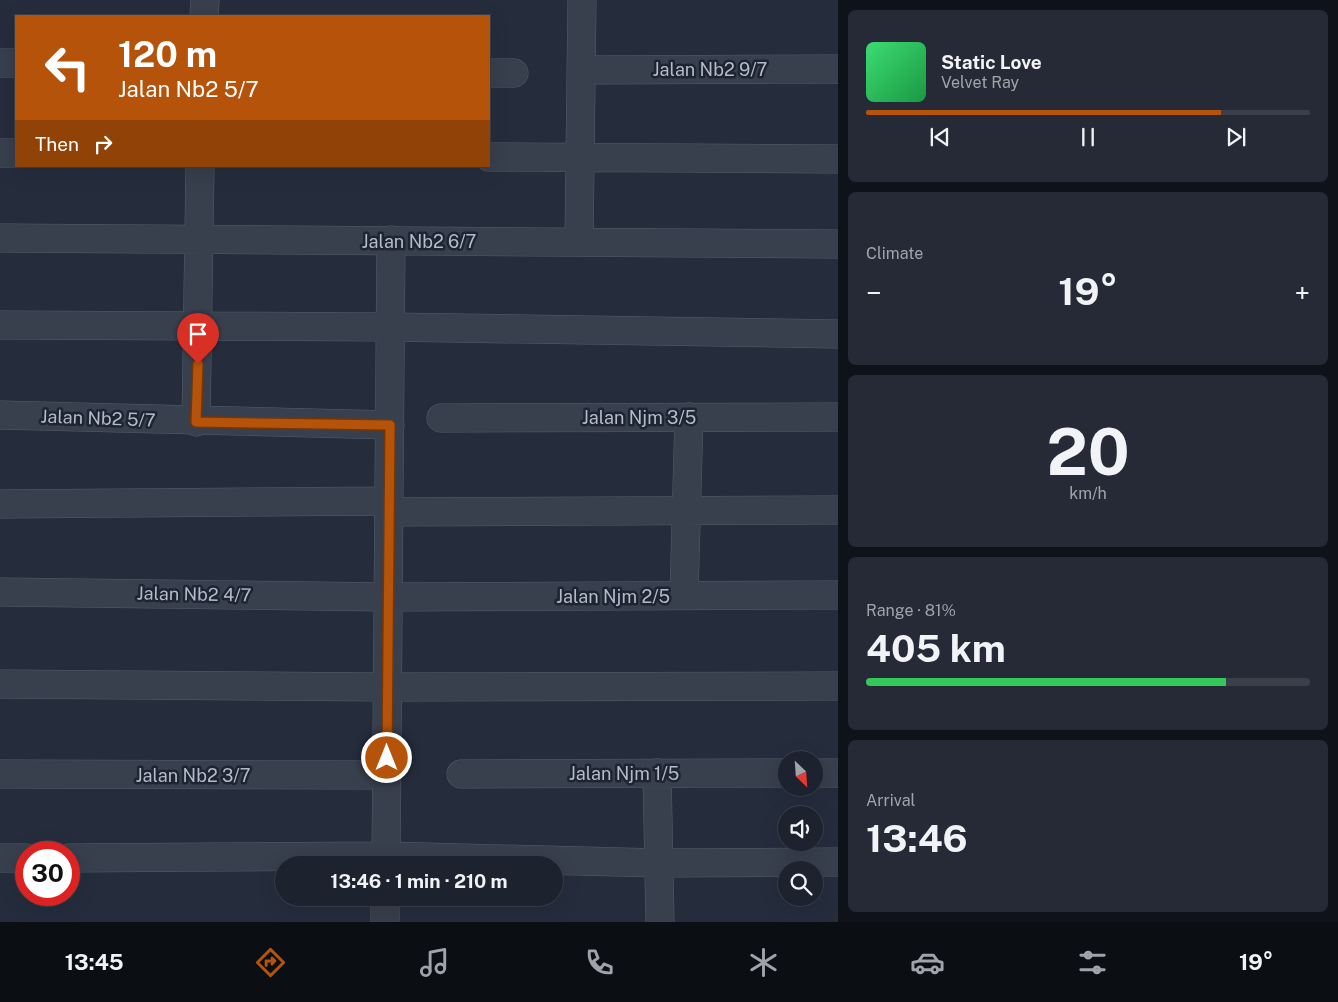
<!DOCTYPE html>
<html lang="en">
<head>
<meta charset="utf-8">
<style>
  body { margin:0; font-family:"Public Sans",sans-serif; background:#252a36; color:#f1f3f6; height:100vh; display:flex; flex-direction:column; font-size:19px; white-space:nowrap }
  * { box-sizing:border-box; margin:0 }
  p { font-size:16px; color:#a0a4aa }
  .icon { flex:none; width:28px; height:28px; fill:none; stroke:currentColor; stroke-width:2; stroke-linecap:round; stroke-linejoin:round }
  .map { position:relative; flex:1; overflow:hidden }
  .panel { display:flex; flex-direction:column; gap:10px; padding:10px; background:#0f1319; width:500px }
  .panel>* { flex:none }
  .top-card { position:absolute; left:15px; top:15px; width:475px; height:152px; border-radius:0px; box-shadow:0 5px 20px #0002,0 0 0 1px #3a3f4a; background:#b45309; color:#fff; overflow:hidden }
  .needle { width:32px; rotate:155deg }
  .controls { position:absolute; left:778px; top:751px; display:grid; gap:10px }
  .controls a { display:grid; place-items:center; width:45px; height:45px; border-radius:50%; background:#1c222e; box-shadow:0 5px 20px #0002,0 0 0 1px #3a3f4a; font-size:25px }
  .speed { position:absolute; left:15px; top:841px; display:flex; gap:10px; font-size:25px; font-weight:700; text-align:center }
  .speed>* { display:grid; place-content:center; width:65px; height:65px; border-radius:50%; background:#1c222e; box-shadow:0 5px 20px #0002,0 0 0 1px #3a3f4a; line-height:1 }
  .speed .limit { border:8px solid #d22; background:#fff; color:#111 }
  .pin { position:absolute; display:grid; place-items:center; width:42px; height:42px; color:#fff; margin:-51px -21px; border-radius:50% 50% 50% 0; rotate:-45deg; box-shadow:0 0 5px #0007 }
  .pin .icon { rotate:45deg }
  .me { position:absolute; width:55px; margin:-28px; rotate:0deg; stroke-linejoin:round; filter:drop-shadow(0 0 4px #0008) }
  .turn { display:flex; align-items:center; gap:18px; height:105px; padding:0 20px; font-size:22px }
  .turn .icon { width:65px; height:65px; stroke-width:2.5 }
  .turn b { display:block; font-size:35px; line-height:42px }
  .then { display:flex; align-items:center; height:48px; padding:0 20px; background:#0003; gap:10px; font-size:19px }
  .big { font-size:38px; font-weight:700; line-height:1.1 }
  .panel .card { flex:1; display:flex; flex-direction:column; justify-content:center; gap:8px; min-width:0; padding:0 18px; border-radius:8px; background:#252a36 }
  .panel .dial { align-items:center; gap:0 }
  .dial b { font-size:65px; line-height:1 }
  .song { display:flex; align-items:center; gap:15px }
  .cover { width:60px; height:60px; border-radius:8px; background:linear-gradient(135deg,hsl(140 70% 55%),hsl(140 70% 35%)) }
  .played { height:5px; border-radius:2px; background:linear-gradient(90deg,#b45309 80%,#3a3f4a 80%) }
  .keys { display:flex; justify-content:space-around; direction:ltr }
  .heat { display:flex; justify-content:space-between; align-items:center; font-size:28px; direction:ltr }
  .charge { height:8px; border-radius:4px; background:linear-gradient(90deg,#34c759 81%,#3a3f4a 0) }
  .trip { position:absolute; left:275px; top:856px; width:288px; height:50px; border-radius:25px; background:#1c222e; box-shadow:0 5px 20px #0002,0 0 0 1px #3a3f4a; font-weight:700; line-height:50px; text-align:center }
  .menu { display:flex; height:80px; justify-content:space-around; align-items:center; background:#0b0e12; color:#a0a4aa }
  .menu .icon { width:35px; height:35px }
  .menu .selected { color:#b45309 }
  .menu b { font-size:22px; color:#f1f3f6 }
  main { display:flex; flex:1; min-height:0 }
  .map>svg:first-child { display:block }
</style>
</head>
<body>
<main>
<div class="map">
<svg width="838" height="922" viewBox="0 0 838 922">
  <rect width="100%" height="100%" fill="#252d3d"/>
  <g fill="none" stroke-linecap="round" stroke-linejoin="round">
    <defs>
      <path id="minor" d="M204 16 205 0
        M0 63H16
        M581 70 838 69
        M489 73H514
        M0 153H16
        M489 157 838 159
        M0 238 838 244
        M579 242 582 0
        M0 325 390 327 838 334
        M0 415 390 425
        M441 418 838 417
        M196 422 200 166
        M0 504 389 501
        M389 512 838 510
        M0 592 388 597 838 595
        M684 595 689 417
        M0 684 387 687 838 686
        M657 773 660 922
        M814 773H838
        M0 774 387 775
        M461 774 786 773
        M0 858H26
        M69 858 386 856 659 863 838 862
        M386 865 391 240
        M385 922V898"/>
    </defs>
    <use href="#minor" stroke="#565d6b" stroke-width="29"/>
    <use href="#minor" stroke="#383f4d" stroke-width="28"/>
  </g>
  <g fill="none" stroke-linecap="round" stroke-linejoin="round">
    <defs>
      <path id="route" d="M198 364 196 422 390 425 387 758"/>
    </defs>
    <use href="#route" stroke="#753606" stroke-width="12"/>
    <use href="#route" stroke="#b45309" stroke-width="9"/>
  </g>
  <g text-anchor="middle" dominant-baseline="central" stroke-width="5" stroke-linejoin="round" paint-order="stroke">
    <g font-size="18" fill="#b4bac9" stroke="#1d2432">
      <text x="710" y="69">Jalan Nb2 9/7</text>
      <text x="419" y="241">Jalan Nb2 6/7</text>
      <text x="639" y="417">Jalan Njm 3/5</text>
      <text transform="translate(98 418) rotate(2)">Jalan Nb2 5/7</text>
      <text transform="translate(194 594) rotate(1)">Jalan Nb2 4/7</text>
      <text x="613" y="596">Jalan Njm 2/5</text>
      <text x="624" y="773">Jalan Njm 1/5</text>
      <text x="193" y="775">Jalan Nb2 3/7</text>
    </g>
  </g>
</svg>
<div class="controls">
<a><svg class="needle" viewBox="-14 -14 28 28"><path d="M0-13l5 13h-10z" fill="#e53935"/><path d="M0 13l5-13h-10z" fill="#a0a4aa"/></svg></a>
<a><svg class="icon" aria-label="sound" viewBox="0 0 24 24"><path d="M4 9h4l5-4v14l-5-4H4zM17 9q2 3 0 6"/></svg></a>
<a><svg class="icon" aria-label="search" viewBox="0 0 24 24"><circle cx="10" cy="10" r="6"/><path d="M15 15l6 6"/></svg></a>
</div>
<div class="speed"><div class="limit">30</div></div>
<div class="pin" style="left:198px;top:364px;background:#d93025"><svg class="icon" aria-label="arrive" viewBox="0 0 24 24"><path d="M6 21V4h12l-3 4 3 4H6"/></svg></div>
<svg class="me" style="left:387px;top:758px" viewBox="-20 -20 40 40"><circle r="17" fill="#b45309" stroke="#fff" stroke-width="3"/><path d="M0-11L8 9 0 5-8 9z" fill="#fff"/></svg>
<div class="trip">13:46 · 1 min · 210 m</div>
<div class="top-card">
<div class="turn"><svg class="icon" aria-label="left" viewBox="0 0 24 24"><path d="M17 20v-9H6M10 6l-5 5 5 5"/></svg><div><b>120 m</b>Jalan Nb2 5/7</div></div>
<div class="then">Then<svg class="icon" aria-label="right" viewBox="0 0 24 24"><path d="M7 20v-9h11M14 6l5 5-5 5"/></svg></div>
</div>
</div>
<section class="panel">
<div class="card">
<div class="song"><i class="cover"></i><div><b>Static Love</b><p>Velvet Ray</p></div></div>
<div class="played"></div>
<div class="keys"><svg class="icon" aria-label="previous" viewBox="0 0 24 24"><path d="M18 5L8 12l10 7zM5 5v14"/></svg><svg class="icon" aria-label="pause" viewBox="0 0 24 24"><path d="M8 5v14M16 5v14"/></svg><svg class="icon" aria-label="next" viewBox="0 0 24 24"><path d="M6 5l10 7-10 7zM19 5v14"/></svg></div>
</div>
<div class="card"><p>Climate</p>
<div class="heat"><a>−</a><b class="big">19°</b><a>+</a></div>
</div>
<div class="card dial"><b>20</b><p>km/h</p></div>
<div class="card"><p>Range · 81%</p><b class="big">405 km</b><div class="charge"></div></div>
<div class="card"><p>Arrival</p><b class="big">13:46</b></div>
</section>
</main>
<nav class="menu">
<b>13:45</b>
<svg class="icon selected" aria-label="directions" viewBox="0 0 24 24"><path d="M12 3l9 9-9 9-9-9zM9 14v-3h6M13 9l2 2-2 2"/></svg>
<svg class="icon" aria-label="music" viewBox="0 0 24 24"><path d="M9 18V5l10-2v13"/><circle cx="6" cy="18" r="3"/><circle cx="16" cy="16" r="3"/></svg>
<svg class="icon" aria-label="phone" viewBox="0 0 24 24"><path d="M5 4h4l2 5-3 2q2 4 5 5l2-3 5 2v4C11 20 4 13 5 4z"/></svg>
<svg class="icon" aria-label="climate" viewBox="0 0 24 24"><path d="M12 3v18M4 7l16 10M4 17L20 7"/></svg>
<svg class="icon" aria-label="car" viewBox="0 0 24 24"><path d="M5 17H2v-5l4-1 3-4h7l3 4 3 1v5h-3M9 17h6M6 11h13"/><circle cx="7" cy="17" r="2"/><circle cx="17" cy="17" r="2"/></svg>
<svg class="icon" aria-label="filters" viewBox="0 0 24 24"><path d="M4 7h16M4 17h16"/><circle cx="9" cy="7" r="2"/><circle cx="15" cy="17" r="2"/></svg>
<b>19°</b>
</nav>
</body>
</html>
